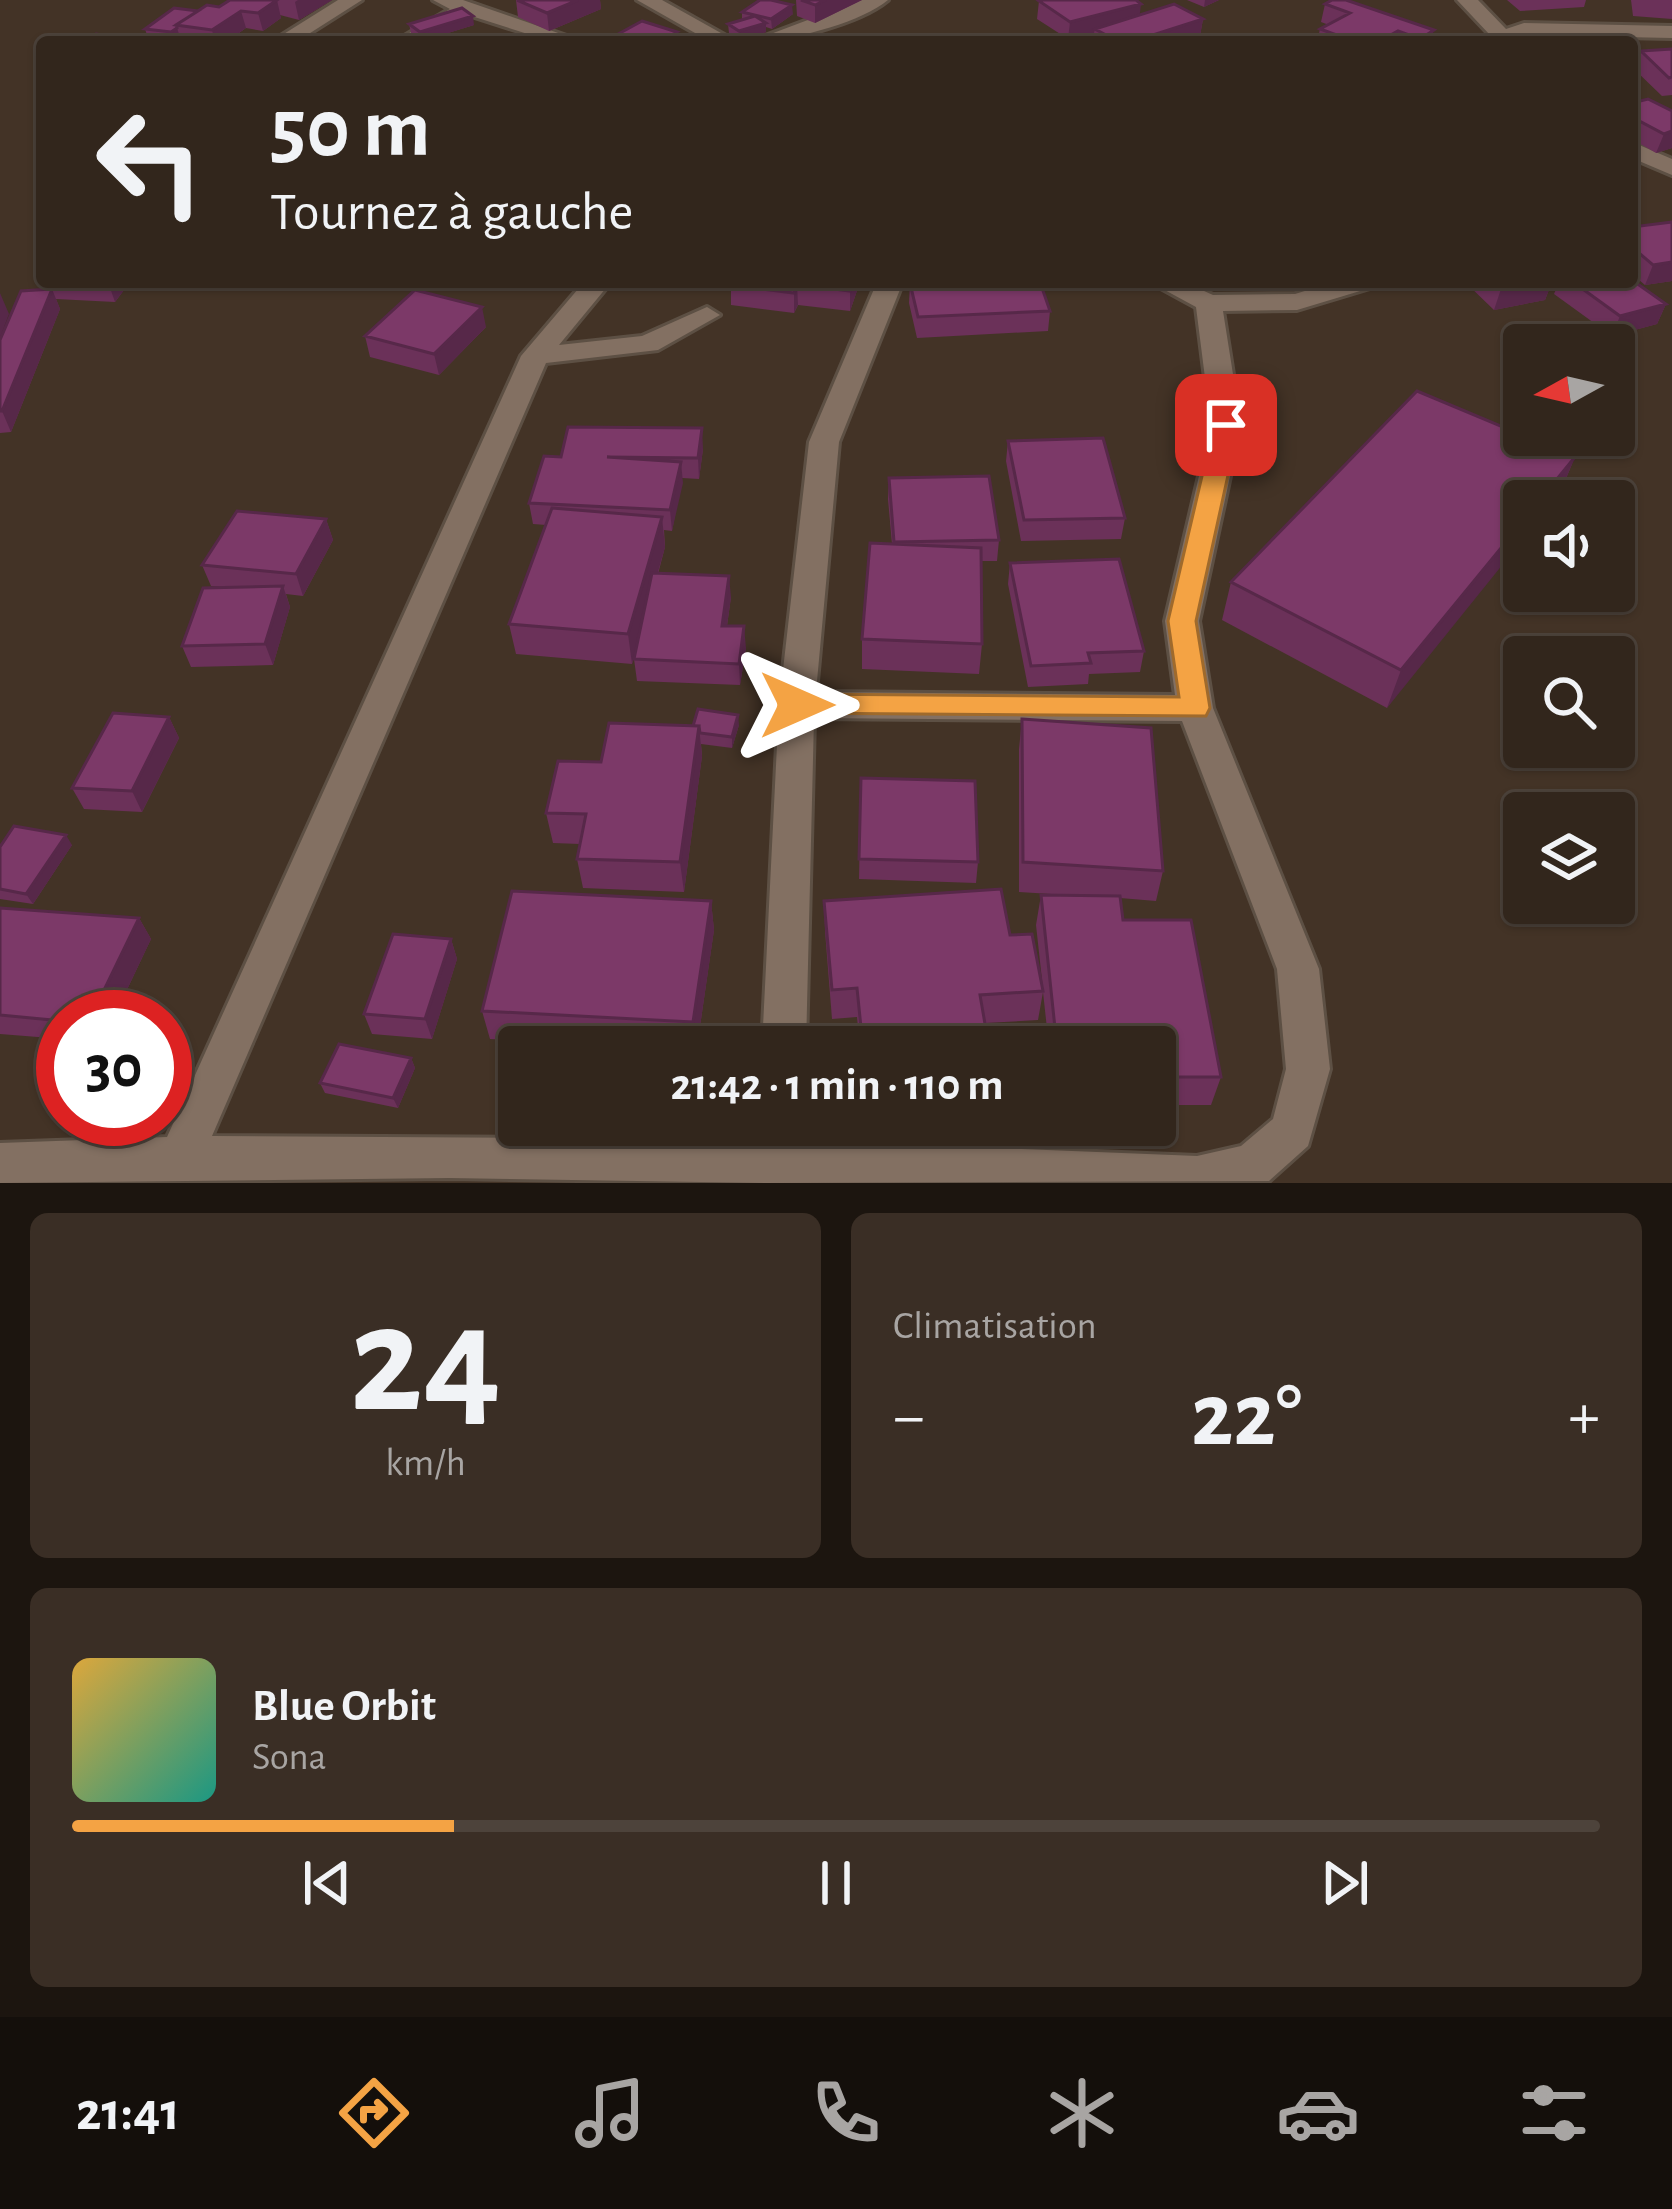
<!DOCTYPE html>
<html lang="fr">
<head>
<meta charset="utf-8">
<style>
  body { margin:0; font-family:"Alegreya Sans",sans-serif; background:#3a2e25; color:#f1f3f6; height:100vh; display:flex; flex-direction:column; font-size:45px; white-space:nowrap }
  * { box-sizing:border-box; margin:0 }
  p { font-size:39px; color:#a8a5a3 }
  .icon { flex:none; width:66px; height:66px; fill:none; stroke:currentColor; stroke-width:2; stroke-linecap:round; stroke-linejoin:round }
  .map { position:relative; height:1183px; overflow:hidden }
  .sheet { display:flex; flex-direction:column; gap:30px; padding:30px; background:#1c150f; flex:1 }
  .sheet>* { flex:none }
  .hud { position:absolute; left:36px; top:36px; width:1602px; height:252px; border-radius:12px; box-shadow:0 3px 9px #0004,0 0 0 3px #4d433b; background:#32261c; color:#f1f3f6; overflow:hidden }
  .needle { width:78px; rotate:262deg }
  .buttons { position:absolute; left:1503px; top:324px; display:grid; gap:24px }
  .buttons a { display:grid; place-items:center; width:132px; height:132px; border-radius:12px; background:#32261c; box-shadow:0 3px 9px #0004,0 0 0 3px #4d433b; font-size:60px }
  .speed { position:absolute; left:36px; top:990px; display:flex; gap:24px; font-size:60px; font-weight:700; text-align:center }
  .speed>* { display:grid; place-content:center; width:156px; height:156px; border-radius:50%; background:#32261c; box-shadow:0 3px 9px #0004,0 0 0 3px #4d433b; line-height:1 }
  .speed .limit { border:18px solid #d22; background:#fff; color:#111 }
  .pin { position:absolute; display:grid; place-items:center; width:102px; height:102px; color:#fff; margin:-51px; border-radius:24px; box-shadow:0 6px 18px #0006 }
  .me { position:absolute; width:132px; margin:-66px; rotate:90deg; stroke-linejoin:round; filter:drop-shadow(0 0 9px #0008) }
  .turn { display:flex; align-items:center; gap:42px; height:252px; padding:0 36px; font-size:54px }
  .turn .icon { width:156px; height:156px; stroke-width:2.5 }
  .turn b { display:block; font-size:84px; line-height:102px }
  .big { font-size:90px; font-weight:700; line-height:1.1 }
  .sheet .tile { flex:1; display:flex; flex-direction:column; justify-content:center; gap:18px; min-width:0; padding:0 42px; border-radius:18px; background:#3a2e25 }
  .sheet .dial { align-items:center; gap:0 }
  .dial b { font-size:156px; line-height:1 }
  .song { display:flex; align-items:center; gap:36px }
  .cover { width:144px; height:144px; border-radius:18px; background:linear-gradient(135deg,hsl(40 70% 55%),hsl(170 70% 35%)) }
  .played { height:12px; border-radius:6px; background:linear-gradient(90deg,#f4a344 25%,#4d433b 25%) }
  .keys { display:flex; justify-content:space-around; direction:ltr }
  .heat { display:flex; justify-content:space-between; align-items:center; font-size:66px; direction:ltr }
  .sheet .tiles { flex:1; display:grid; gap:30px; grid-template-columns:1fr 1fr }
  .tile:last-child { grid-column:span 2 }
  .trip { position:absolute; left:498px; top:1026px; width:678px; height:120px; border-radius:12px; background:#32261c; box-shadow:0 3px 9px #0004,0 0 0 3px #4d433b; font-weight:700; line-height:120px; text-align:center }
  .dock { display:flex; height:192px; justify-content:space-around; align-items:center; background:#140f0b; color:#a8a5a3 }
  .dock .icon { width:84px; height:84px }
  .dock .selected { color:#f4a344 }
  .dock b { font-size:54px; color:#f1f3f6 }
  .map>svg:first-child { display:block }
</style>
</head>
<body>
<div class="map">
<svg width="1672" height="1183" viewBox="0 0 1672 1183">
  <rect width="100%" height="100%" fill="#433326"/>
  <g fill="none" stroke-linecap="round" stroke-linejoin="round">
    <defs>
      <path id="minor" d="M338 0H362L296 42H271Z
        M433 0H463L584 42H553L462 13 419 42H394L450 9Z
        M637 0H662L737 42H711Z
        M861 0H888C859 24 786 42 749 42Z
        M1457 0H1478L1506 29 1524 23 1672 26V38L1527 35 1510 42H1482L1490 35Z
        M1632 142 1672 159V175L1632 158Z
        M584 282H611L559 345 642 336 707 307 720 315 658 350 546 363 212 1136 759 1139 760 1125H804V1140L1197 1156 1241 1146 1273 1119 1286 1069 1277 969 1182 721 814 718 806 1047H762L779 705 809 442 877 282H903L839 442 816 692 1175 695 1165 621 1211 425 1196 307 1150 282H1184L1213 295 1295 294 1334 282H1374L1370 288 1297 310 1223 311 1241 425 1199 621 1213 708 1319 969 1330 1069 1308 1146 1269 1181 770 1183 449 1178 0 1183V1143L167 1137 521 356Z"/>
    </defs>
    <use href="#minor" stroke="#5d5044" stroke-width="6"/>
    <use href="#minor" fill="#837062" fill-rule="evenodd"/>
  </g>
  <path fill="#6b3159" d="M230 0H332L299 20 280 15 281 18 263 31 246 28 226 42H182L180 37 174 41 148 38 145 29 198 11 219 7Z
    M516 0H600L601 9 549 31 518 17Z
    M796 0H862L815 23 797 16Z
    M1187 0H1219L1204 7Z
    M1507 0H1586L1584 7 1520 11Z
    M1631 0H1672V19L1633 16Z
    M1039 1 1140 14 1203 19 1200 36 1183 42H1093L1094 33 1068 39 1037 19Z
    M1325 4 1430 42H1317L1320 29 1329 25 1321 22Z
    M742 12 793 14 772 29 766 27V32L740 40 729 33 728 24 742 19Z
    M409 24 474 25 422 41 411 33Z
    M1672 49V95L1662 96 1634 69 1641 51Z
    M1632 103 1672 111V148L1656 153 1632 139Z
    M1672 222V281L1645 285 1632 274V227Z
    M45 282H130L115 302 56 299 60 309 11 432 0 433V340L48 289Z
    M731 282H860L850 311 798 305 794 313 731 305Z
    M1465 282H1552L1545 300 1494 310Z
    M1559 282H1632L1666 304 1657 324 1612 336 1554 294Z
    M910 283 1050 311 1048 331 917 338 909 303Z
    M486 327 439 375 370 357 365 336Z
    M1008 441 1125 518 1121 539 1021 541 1006 461Z
    M703 449 699 479 682 478 672 531 664 530 665 547 658 574 731 597 727 626 746 648 740 685 637 681 634 659 637 645 632 664 516 654 509 624 546 525 533 524 529 503 561 457Z
    M1575 457 1559 495 1554 501H1524L1387 708 1222 620 1231 582Z
    M889 478 999 540 997 561H981L982 644 979 674 862 669V639L892 544 888 499Z
    M326 519 333 540 303 596 286 594 290 607 273 665 191 667 182 646 221 587 211 586 202 565Z
    M1010 563 1144 651 1140 672 1089 674 1088 684 1028 687 1008 584Z
    M169 717 179 738 142 812 84 809 72 788Z
    M1022 719 1163 871 1156 901 1120 898 1123 920 1221 1077 1211 1105H1155V1047H1049L1043 992 1038 1020 985 1023 989 1047H860L857 1017 832 1019 825 931 824 901 1010 935 1043 989 1036 925 1041 895 1083 896 1019 892V749Z
    M739 725 732 748 701 744 702 756 684 892 583 888 577 859 580 844 553 843 546 813 601 762 693 726Z
    M861 778 978 862 976 883 859 879Z
    M72 845 33 904 0 899V847Z
    M711 901 714 930 697 1047H640L490 1039 482 1011Z
    M0 908 139 918 151 939 114 1017H63V1039L0 1034Z
    M451 939 457 959 432 1039 372 1034 364 1014Z
    M411 1058 415 1068 398 1108 325 1093 320 1083Z"/>
  <path fill="#572849" d="M277 0 281 18 263 31 258 13Z
    M298 0H332L299 20 295 2Z
    M578 0H600L601 9 549 31 547 13Z
    M826 0H862L815 23V5Z
    M1205 0H1219L1204 7Z
    M1141 4 1139 21 1095 29 1094 33 1068 39 1070 22Z
    M792 5 793 14 772 29 771 19Z
    M241 11 246 28 226 42H215L212 30Z
    M473 16 474 25 422 41 420 32Z
    M1203 19 1200 36 1183 42H1131Z
    M766 23V32L740 40 739 31Z
    M177 28 180 37 174 41 171 32Z
    M1434 30 1430 42H1419L1420 39Z
    M1398 31 1395 42H1378Z
    M677 32V42H659Z
    M1672 131V148L1656 153 1664 134Z
    M1672 262V281L1645 285 1653 265Z
    M108 282H130L115 302Z
    M853 282H860L850 311V291Z
    M1541 282H1552L1545 300 1494 310 1501 289Z
    M797 284 798 305 794 313V293Z
    M52 289 60 309 11 432 2 411Z
    M0 293 9 314 0 338Z
    M1666 304 1657 324 1612 336 1620 316Z
    M482 307 486 327 439 375 434 354Z
    M702 428 703 449 699 479 698 458Z
    M1575 457 1559 495 1554 501H1539Z
    M681 462 683 483 672 531 670 510Z
    M662 517 665 547 632 664 628 634Z
    M326 519 333 540 303 596 296 574Z
    M1524 520V538L1387 708 1401 670Z
    M729 576 731 597 724 647 722 626Z
    M283 586 290 607 273 665 265 644Z
    M744 626 746 648 740 685 739 664Z
    M738 715 739 725 732 748V737Z
    M169 717 179 738 142 812 132 791Z
    M699 726 702 756 684 892 680 862Z
    M66 835 72 845 33 904 26 894Z
    M711 901 714 930 697 1047 693 1022Z
    M139 918 151 939 114 1017H91Z
    M451 939 457 959 432 1039 425 1019Z
    M411 1058 415 1068 398 1108 393 1098Z"/>
  <path fill="#7c3968" stroke="#572849" stroke-width="3" d="M230 0H277L258 13 241 11 212 30 176 25 207 5 219 7Z
    M517 0H578L547 13Z
    M760 0H771L792 5 771 19 742 12Z
    M801 0H826L815 5Z
    M1043 0H1136L1141 4 1070 22 1039 1Z
    M1332 0H1346L1434 30 1420 39 1398 31 1378 42H1356L1320 29 1350 13 1325 4Z
    M1174 4 1203 19 1131 42H1119L1095 29Z
    M174 8 198 11 176 25 177 28 171 32 145 29Z
    M462 8 473 16 420 32 409 24Z
    M755 16 766 23 739 31 728 24Z
    M642 21 677 32 659 42H619L609 39Z
    M96 34 120 38 114 42H83Z
    M1566 38 1571 42 1542 41Z
    M1672 49V77L1669 78 1641 51Z
    M1648 99 1672 111V131L1664 134 1632 117V103Z
    M1672 222V262L1653 265 1632 247V227Z
    M1632 280 1666 304 1620 316 1573 282H1632Z
    M731 282H853L850 291 797 284 794 293 730 285Z
    M923 282H1040L1050 311 918 317 910 283Z
    M1493 282H1541L1501 289Z
    M52 289 2 411H0V340L21 291Z
    M415 290 482 307 434 354 365 336Z
    M1417 391 1575 457 1539 501H1524V520L1401 670 1231 582Z
    M568 427 702 428 698 458 607 457 681 462 670 510 529 503 544 456 561 457Z
    M1103 438 1125 518 1024 520 1008 441Z
    M989 476 999 540 894 542 889 478Z
    M552 508 662 517 628 634 509 624Z
    M237 511 326 519 296 574 202 565Z
    M870 543 981 548 982 644 862 639Z
    M1119 559 1144 651 1088 653 1091 663 1031 666 1010 563Z
    M652 573 729 576 722 626H744L739 664 634 659Z
    M283 586 265 644 182 646 203 588Z
    M698 709 738 715 732 737 700 733 699 726H693Z
    M113 713 169 717 132 791 72 788Z
    M1022 719 1151 728 1163 871 1023 862Z
    M609 723 699 726 680 862 577 859 586 814 546 813 558 761 601 762Z
    M861 778 975 781 978 862 859 859Z
    M14 826 66 835 26 894 0 889V847Z
    M1001 889 1010 935 1032 934 1043 991 980 995 989 1047H863L857 988 832 990 824 901Z
    M512 891 711 901 693 1022 482 1011Z
    M1041 895 1120 896 1123 920H1191L1221 1077H1155V1047H1057Z
    M0 908 139 918 91 1017H63V1021L0 1015Z
    M393 934 451 939 425 1019 364 1014Z
    M339 1044 411 1058 393 1098 320 1083Z"/>
  <path fill="#f4a344" stroke="#9f6a2c" stroke-width="3" d="M1226 418 1239 425 1196 621 1210 708 1206 716 786 713 782 705 786 697 797 694 1179 697 1168 621 1214 425Z"/>
</svg>
<div class="buttons">
<a><svg class="needle" viewBox="-14 -14 28 28"><path d="M0-13l5 13h-10z" fill="#e53935"/><path d="M0 13l5-13h-10z" fill="#a8a5a3"/></svg></a>
<a><svg class="icon" aria-label="sound" viewBox="0 0 24 24"><path d="M4 9h4l5-4v14l-5-4H4zM17 9q2 3 0 6"/></svg></a>
<a><svg class="icon" aria-label="search" viewBox="0 0 24 24"><circle cx="10" cy="10" r="6"/><path d="M15 15l6 6"/></svg></a>
<a><svg class="icon" aria-label="layers" viewBox="0 0 24 24"><path d="M12 4l9 5-9 5-9-5zM3 14l9 5 9-5"/></svg></a>
</div>
<div class="speed"><div class="limit">30</div></div>
<div class="pin" style="left:1226px;top:425px;background:#d93025"><svg class="icon" aria-label="arrive" viewBox="0 0 24 24"><path d="M6 21V4h12l-3 4 3 4H6"/></svg></div>
<svg class="me" style="left:797px;top:705px" viewBox="-20 -20 40 40"><path d="M0-17L14 15 0 8-14 15z" fill="#f4a344" stroke="#fff" stroke-width="4"/></svg>
<div class="trip">21:42 · 1 min · 110 m</div>
<div class="hud">
<div class="turn"><svg class="icon" aria-label="left" viewBox="0 0 24 24"><path d="M17 20v-9H6M10 6l-5 5 5 5"/></svg><div><b>50 m</b>Tournez à gauche</div></div>
</div>
</div>
<section class="sheet">
<div class="tiles">
<div class="tile dial"><b>24</b><p>km/h</p></div>
<div class="tile"><p>Climatisation</p>
<div class="heat"><a>−</a><b class="big">22°</b><a>+</a></div>
</div>
<div class="tile">
<div class="song"><i class="cover"></i><div><b>Blue Orbit</b><p>Sona</p></div></div>
<div class="played"></div>
<div class="keys"><svg class="icon" aria-label="previous" viewBox="0 0 24 24"><path d="M18 5L8 12l10 7zM5 5v14"/></svg><svg class="icon" aria-label="pause" viewBox="0 0 24 24"><path d="M8 5v14M16 5v14"/></svg><svg class="icon" aria-label="next" viewBox="0 0 24 24"><path d="M6 5l10 7-10 7zM19 5v14"/></svg></div>
</div>
</div>
</section>
<nav class="dock">
<b>21:41</b>
<svg class="icon selected" aria-label="directions" viewBox="0 0 24 24"><path d="M12 3l9 9-9 9-9-9zM9 14v-3h6M13 9l2 2-2 2"/></svg>
<svg class="icon" aria-label="music" viewBox="0 0 24 24"><path d="M9 18V5l10-2v13"/><circle cx="6" cy="18" r="3"/><circle cx="16" cy="16" r="3"/></svg>
<svg class="icon" aria-label="phone" viewBox="0 0 24 24"><path d="M5 4h4l2 5-3 2q2 4 5 5l2-3 5 2v4C11 20 4 13 5 4z"/></svg>
<svg class="icon" aria-label="climate" viewBox="0 0 24 24"><path d="M12 3v18M4 7l16 10M4 17L20 7"/></svg>
<svg class="icon" aria-label="car" viewBox="0 0 24 24"><path d="M5 17H2v-5l4-1 3-4h7l3 4 3 1v5h-3M9 17h6M6 11h13"/><circle cx="7" cy="17" r="2"/><circle cx="17" cy="17" r="2"/></svg>
<svg class="icon" aria-label="filters" viewBox="0 0 24 24"><path d="M4 7h16M4 17h16"/><circle cx="9" cy="7" r="2"/><circle cx="15" cy="17" r="2"/></svg>
</nav>
</body>
</html>
